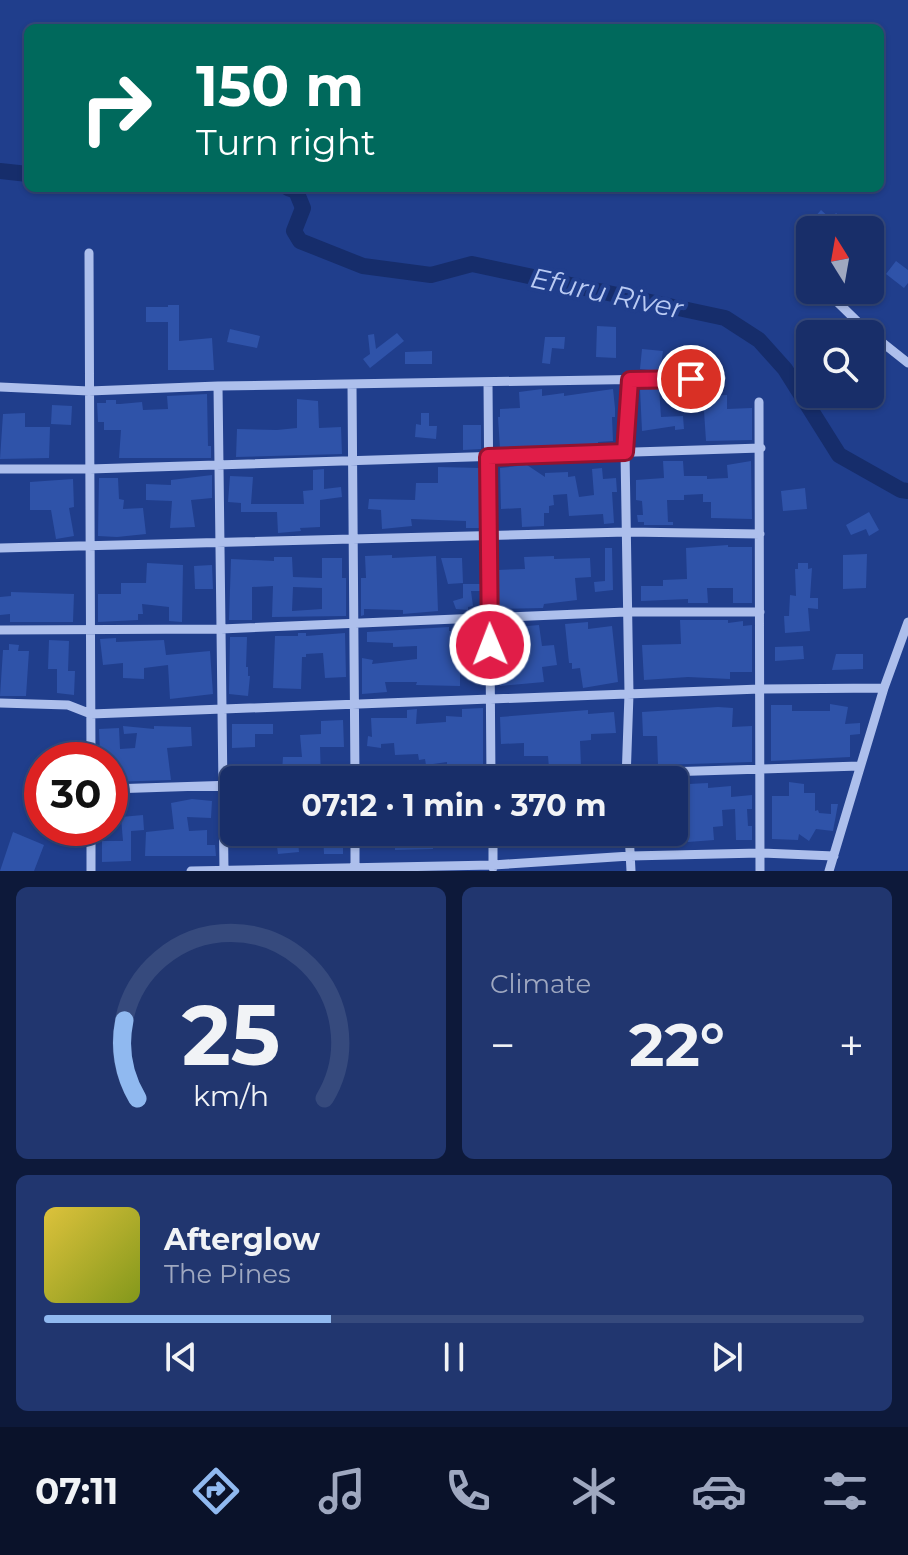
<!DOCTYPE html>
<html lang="en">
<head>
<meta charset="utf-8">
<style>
  body { margin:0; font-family:Montserrat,sans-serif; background:#21366f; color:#f1f3f6; height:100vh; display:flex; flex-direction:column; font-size:30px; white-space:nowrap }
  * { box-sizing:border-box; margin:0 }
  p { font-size:26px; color:#9fa8c0 }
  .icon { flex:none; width:44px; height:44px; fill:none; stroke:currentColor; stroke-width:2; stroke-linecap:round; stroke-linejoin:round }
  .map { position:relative; height:871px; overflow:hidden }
  .side { display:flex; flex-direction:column; gap:16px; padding:16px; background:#0d193a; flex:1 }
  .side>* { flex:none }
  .top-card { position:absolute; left:24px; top:24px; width:860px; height:168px; border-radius:12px; box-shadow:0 2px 6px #0004,0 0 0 2px #364a7d; background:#00695c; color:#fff; overflow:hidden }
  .needle { width:52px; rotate:349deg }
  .tools { position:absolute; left:796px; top:216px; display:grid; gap:16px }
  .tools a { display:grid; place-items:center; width:88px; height:88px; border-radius:12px; background:#182e69; box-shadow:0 2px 6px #0004,0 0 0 2px #364a7d; font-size:40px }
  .speed { position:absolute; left:24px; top:742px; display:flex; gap:16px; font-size:40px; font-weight:700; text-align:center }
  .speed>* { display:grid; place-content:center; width:104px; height:104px; border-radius:50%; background:#182e69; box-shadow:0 2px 6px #0004,0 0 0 2px #364a7d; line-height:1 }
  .speed .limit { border:12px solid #d22; background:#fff; color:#111 }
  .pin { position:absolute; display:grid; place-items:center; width:68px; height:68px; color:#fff; margin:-34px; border:4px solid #fff; border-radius:50%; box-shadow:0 2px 8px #0007 }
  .me { position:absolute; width:88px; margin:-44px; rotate:359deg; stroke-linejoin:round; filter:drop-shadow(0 0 6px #0008) }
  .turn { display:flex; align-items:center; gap:28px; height:168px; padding:0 40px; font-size:36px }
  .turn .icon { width:104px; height:104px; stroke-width:2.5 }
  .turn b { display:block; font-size:56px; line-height:68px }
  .big { font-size:60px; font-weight:700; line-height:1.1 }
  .side .card { flex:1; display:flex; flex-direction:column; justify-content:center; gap:12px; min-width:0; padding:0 28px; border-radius:12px; background:#21366f }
  .side .dial { align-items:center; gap:0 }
  .dial svg { height:208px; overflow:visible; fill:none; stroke:#364a7d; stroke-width:7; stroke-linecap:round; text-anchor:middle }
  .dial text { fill:#f1f3f6; stroke:none }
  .song { display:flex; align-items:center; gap:24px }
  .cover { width:96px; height:96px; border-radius:12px; background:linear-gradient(135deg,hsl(50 70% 55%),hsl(70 70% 35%)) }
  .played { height:8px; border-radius:4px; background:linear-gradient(90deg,#90b9f0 35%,#364a7d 35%) }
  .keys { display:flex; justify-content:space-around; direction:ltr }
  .heat { display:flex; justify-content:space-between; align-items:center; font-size:44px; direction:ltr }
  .side .tiles { flex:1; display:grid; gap:16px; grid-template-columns:1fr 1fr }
  .card:last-child { grid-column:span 2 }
  .trip { position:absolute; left:220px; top:766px; width:468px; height:80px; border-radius:12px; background:#182e69; box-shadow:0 2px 6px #0004,0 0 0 2px #364a7d; font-weight:700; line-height:80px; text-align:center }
  .tab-bar { display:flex; height:128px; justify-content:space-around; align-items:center; background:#0a122a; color:#9fa8c0 }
  .tab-bar .icon { width:56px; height:56px }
  .tab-bar .selected { color:#90b9f0 }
  .tab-bar b { font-size:36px; color:#f1f3f6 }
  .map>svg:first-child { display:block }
</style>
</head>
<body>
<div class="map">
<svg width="908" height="871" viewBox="0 0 908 871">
  <rect width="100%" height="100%" fill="#203e8c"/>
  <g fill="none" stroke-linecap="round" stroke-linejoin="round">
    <path stroke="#162d6b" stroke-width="16" d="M0 171 28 174
      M288 188 296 191 303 208 294 231 300 241 363 266 431 275 472 264 725 318 759 340 785 369 839 455 901 490 908 491"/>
  </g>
  <path fill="#2f53a9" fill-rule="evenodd" d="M821 210 831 219 836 213 856 230H810V244L799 235Z
    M896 261 908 270V283L904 288 886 274Z
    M168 305H179V341L212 338 214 370H168V322H146V307H168Z
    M597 326 616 327V358L596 357Z
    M230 329 260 336 257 348 227 342Z
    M397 333 404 341 370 368 363 359 370 354 368 335 374 334 376 349Z
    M545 337H565L564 349 552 348 550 364 542 363Z
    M642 349 663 351 660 371 640 369Z
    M432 351V364H405V352Z
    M659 387 661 417 683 416 684 429 675 430V426L642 431 640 389Z
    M542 389V396L564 393V396L613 389 615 408V417H612L613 441 598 442V446L500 449 498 417H500V409L520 408 519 392Z
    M207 394 208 446H211V458H119L121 430H104V422H98L97 403H106V400H116V404H120L142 402 143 410 168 409 167 396Z
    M727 395V409L752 408V440L706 441 703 396Z
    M297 399 318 401 319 428 341 427 342 454 236 457 237 429 277 430 297 428Z
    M52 405 72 406 71 425 51 424Z
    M25 413V427H50L49 458 0 459 3 414Z
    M421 413H429V426H437L436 439 415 437 416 424 421 425Z
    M463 425H481V449L463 450Z
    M663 461H683L684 476H707V479L728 478 727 465 751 461 752 519 711 518V502H703V494L684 495V500H667L668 522H673V525H644V522H638L637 515H643L642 501 636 500V480L664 478Z
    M527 465 545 477V473L568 472V477L575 476 579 497 594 495 592 469 602 468 603 479 616 478 617 492H612L614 523 604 524 603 514 569 516 567 494 553 495 554 505 549 506V513H544V526L522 527 521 508 501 509 500 468Z
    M438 467 481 468 482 528H466V521L411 519 412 526 382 529 381 510 368 509 369 499 415 500 416 483H438Z
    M324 469V489L341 487 342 497 320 500V527L300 528 301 531 278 533 277 512H241V503L228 502 230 476 253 477 251 504H304L303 491 313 490V470Z
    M212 475V498L191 500 195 527 170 528 172 501 146 500V484L171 485V480Z
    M99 478H118L119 499 124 500 123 509 143 508 146 534 117 537 98 536Z
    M73 479 74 507 69 508 74 536 56 539 51 510H30V482Z
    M805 488 807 509 783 511 781 491Z
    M869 512 879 530 869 536 866 529 851 535 846 525Z
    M728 545V547H752V603H733V588H707L708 603H688V599L641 601V586H663V580L687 579 686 548Z
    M605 548H612L613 590 595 592 594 582 605 581Z
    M867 554 866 588 843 589V555Z
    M392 555V558L436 556 438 611 403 614V610L364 609V615L361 616V578H366L365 556Z
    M554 556V559L590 558 591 577 575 578 577 600 544 604 543 608 497 609V570L525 569 524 557Z
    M274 557H292L293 577 322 578V558H342V578H346V616L272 617 273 586 252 587V620H229L231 559 274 561ZM293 587 322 588V609L292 611Z
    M441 558H462L463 583 448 584Z
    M147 563 183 565 182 622 169 621V607L142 604 143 614H138V620L98 622V594H121V583H146Z
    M798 563H808V569L812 568 810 598H818V609L808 608 810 631 785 633 784 616H789L790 595 796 596 795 569H798Z
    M212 565 213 589H195L194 566Z
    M463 584H481V591H471L473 606 468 607V610L456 609 453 601 463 598Z
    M11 592 74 594 73 622H10V614L0 615V597L11 596Z
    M680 620H728V623L743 621V626L752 625V672H730V679L688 677 644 680 642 645 681 644Z
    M588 622V629L612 626 618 682 583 688 580 668 572 669V663H569L565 624Z
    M539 625 542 646 554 645 557 665 542 667 544 682 500 686V658H510L509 649 511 648 509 634 505 635 504 628Z
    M449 627V631L478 630 479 658H483L479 675 460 673V686L416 685 417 682H385L387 692 362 694V658L373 660 372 664 417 659V646L393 647V643L367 642V632Z
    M298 633H306V636L345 633 346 677 325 678 323 653 306 654V657H302L301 689 273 688 275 636H298Z
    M230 637H247L246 667H248V676H250L248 696 229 694Z
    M116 638V642L164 640 166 655 210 651 213 694 170 699 168 665 144 668V679L123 678V663L103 665 100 639Z
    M49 640 69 641 68 671H75L74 695 57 693V669H48Z
    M9 644 19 645 18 651H29L26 696H0L3 650H9Z
    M803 646 804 659 775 661V647Z
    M836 654H863V669L832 670Z
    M830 704 848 707 845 724 860 723V734L850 735V757L771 761V705H792V711H830Z
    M718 707 733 708 732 727 752 726V762L658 765 657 736H643L642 712Z
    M483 708V770L447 771V762L426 765 425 759 419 760 418 754 395 755 394 743 381 744V748L367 746 368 736 372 737 371 718H407V710L417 709 416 724 446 722V716L462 717V709Z
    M588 710V714L614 712 616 733 591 734V740L580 741 581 767 549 768 548 756H524V743L501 744 500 717Z
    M343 720 344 747H320L321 779 294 780 293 772H282L283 757H302L300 735 321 734V721Z
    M232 724H273V734H255V747L232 748Z
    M123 726 154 729V726L191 727 192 746 167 748 171 780 110 782V754H100L99 729 119 728 120 749 135 748 137 733 124 734Z
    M789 782 804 784V793H815V811L818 810 819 813 831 814V804H838L833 831 816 829 809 841 799 834 798 840 772 839V796H789Z
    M708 783V788L731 786V797L752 795V809H747L748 826H752V840H736L735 809 722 810 723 826 713 827 714 840 688 842V836L674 837V801L679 800V797L689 796V784Z
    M192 799 212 801 211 818 187 817 189 831 207 830V845H215L216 856H145L146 832 174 829 171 803Z
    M143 815 144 830 131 831V861L102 862V841H123L121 817Z
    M13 832 44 845 34 871H0Z
    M231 832H297L299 852 278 854 276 839H248L247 845 231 843Z
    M323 832H343V854H324Z
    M395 832H486V846L433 845V849L395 850Z
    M551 832H615V844L596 845V841L551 843Z"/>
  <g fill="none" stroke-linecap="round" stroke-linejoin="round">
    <path stroke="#adbfec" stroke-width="9" d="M89 253 91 760
      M825 290 864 328 908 363
      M488 382 491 780
      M352 385 355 780
      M218 386 224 871
      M0 387 89 391 218 386 721 378
      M759 402 760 871
      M0 469H90L761 448
      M0 548 627 532 760 534
      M0 630 221 629 626 612H760
      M0 703 68 705 91 714 760 689 884 688
      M401 780 860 766
      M626 780 629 694 625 452 630 380
      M110 789 234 785
      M91 828V871
      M355 832V871
      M493 832V868
      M629 832 631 871
      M191 871 493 865 630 856 760 853 834 856
      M829 871 884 688 908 622"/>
  </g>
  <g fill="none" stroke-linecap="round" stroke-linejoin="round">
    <defs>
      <path id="route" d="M490 645 488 457 625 452 630 380 691 379"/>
    </defs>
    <use href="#route" stroke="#92132f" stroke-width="20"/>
    <use href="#route" stroke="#e11d48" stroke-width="14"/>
  </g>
  <g text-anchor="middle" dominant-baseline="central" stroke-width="8" stroke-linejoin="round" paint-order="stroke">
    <g font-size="28" font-style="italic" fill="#b9caf3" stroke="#203e8c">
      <text transform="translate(607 293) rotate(12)">Efuru River</text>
    </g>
  </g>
</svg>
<div class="tools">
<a><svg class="needle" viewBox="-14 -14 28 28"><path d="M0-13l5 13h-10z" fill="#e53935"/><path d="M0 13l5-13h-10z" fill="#9fa8c0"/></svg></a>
<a><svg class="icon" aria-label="search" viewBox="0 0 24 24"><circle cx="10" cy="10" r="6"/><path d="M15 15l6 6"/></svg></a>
</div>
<div class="speed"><div class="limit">30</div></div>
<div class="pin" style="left:691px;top:379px;background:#d93025"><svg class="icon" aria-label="arrive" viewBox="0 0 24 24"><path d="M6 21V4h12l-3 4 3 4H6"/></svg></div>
<svg class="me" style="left:490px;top:645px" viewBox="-20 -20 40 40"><circle r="17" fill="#e11d48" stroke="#fff" stroke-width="3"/><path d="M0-11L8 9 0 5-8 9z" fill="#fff"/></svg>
<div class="trip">07:12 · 1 min · 370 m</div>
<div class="top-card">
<div class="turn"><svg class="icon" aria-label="right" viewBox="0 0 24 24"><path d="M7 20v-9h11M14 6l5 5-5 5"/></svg><div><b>150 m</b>Turn right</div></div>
</div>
</div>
<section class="side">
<div class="tiles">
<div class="card dial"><svg viewBox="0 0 100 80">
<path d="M14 69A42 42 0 1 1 86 69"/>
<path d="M14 69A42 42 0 0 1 9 39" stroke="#90b9f0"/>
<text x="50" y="56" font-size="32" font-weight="700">25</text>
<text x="50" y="72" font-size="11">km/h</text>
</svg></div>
<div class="card"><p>Climate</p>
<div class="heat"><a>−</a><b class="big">22°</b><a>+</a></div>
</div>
<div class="card">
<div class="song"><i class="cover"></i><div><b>Afterglow</b><p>The Pines</p></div></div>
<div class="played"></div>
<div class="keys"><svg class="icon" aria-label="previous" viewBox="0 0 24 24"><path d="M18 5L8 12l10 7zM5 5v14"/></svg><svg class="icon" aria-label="pause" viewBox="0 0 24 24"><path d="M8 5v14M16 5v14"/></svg><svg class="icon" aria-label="next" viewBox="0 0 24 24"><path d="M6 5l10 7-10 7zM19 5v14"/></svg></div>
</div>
</div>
</section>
<nav class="tab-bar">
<b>07:11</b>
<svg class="icon selected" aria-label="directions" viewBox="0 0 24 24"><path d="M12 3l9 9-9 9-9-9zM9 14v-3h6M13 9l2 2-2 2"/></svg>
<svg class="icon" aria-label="music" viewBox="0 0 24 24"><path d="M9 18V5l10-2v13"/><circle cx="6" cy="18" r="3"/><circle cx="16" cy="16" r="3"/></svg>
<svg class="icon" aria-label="phone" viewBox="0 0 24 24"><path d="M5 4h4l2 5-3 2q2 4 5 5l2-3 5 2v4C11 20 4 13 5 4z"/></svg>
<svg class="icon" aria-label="climate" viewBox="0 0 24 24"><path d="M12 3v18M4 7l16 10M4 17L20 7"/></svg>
<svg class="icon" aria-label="car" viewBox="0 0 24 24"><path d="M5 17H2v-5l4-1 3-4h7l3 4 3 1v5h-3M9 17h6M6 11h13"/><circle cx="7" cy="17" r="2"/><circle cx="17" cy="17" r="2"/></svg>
<svg class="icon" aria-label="filters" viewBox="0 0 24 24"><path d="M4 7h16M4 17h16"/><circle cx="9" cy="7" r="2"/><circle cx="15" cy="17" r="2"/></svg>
</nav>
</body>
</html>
